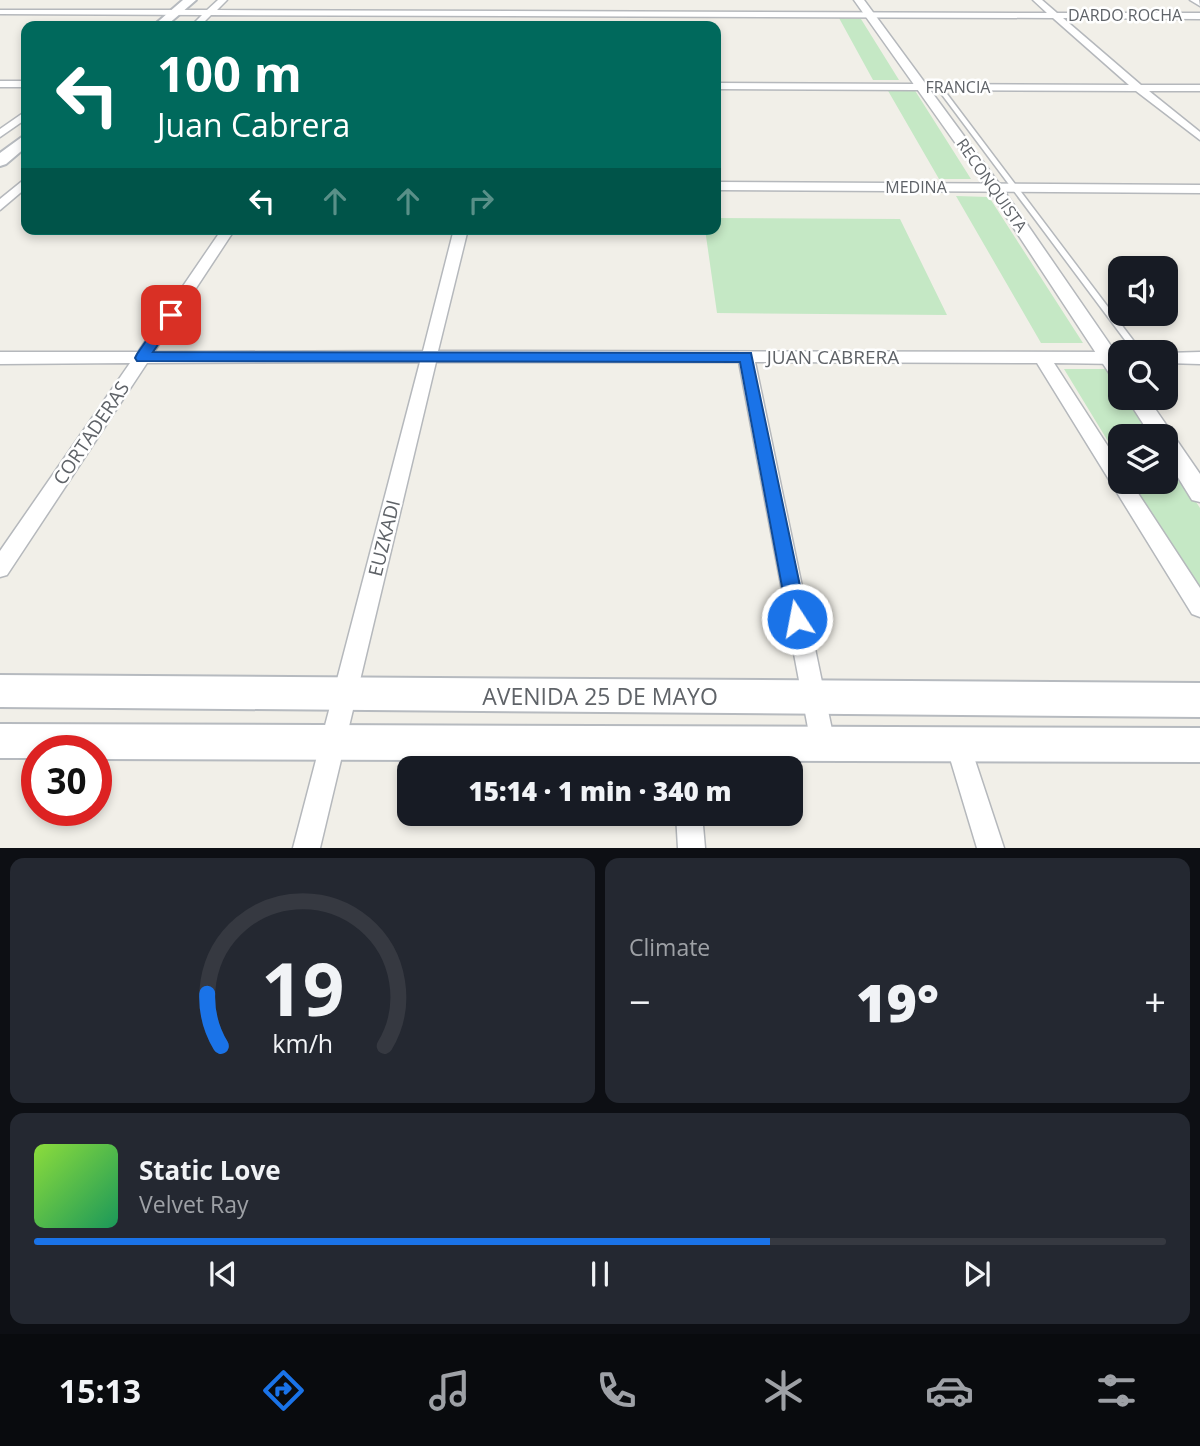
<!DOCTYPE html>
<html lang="en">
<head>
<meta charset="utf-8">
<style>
  body { margin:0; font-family:"Open Sans",sans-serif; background:#242831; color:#f1f3f6; height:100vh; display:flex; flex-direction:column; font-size:26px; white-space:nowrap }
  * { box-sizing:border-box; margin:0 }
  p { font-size:23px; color:#9ea1a6 }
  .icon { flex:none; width:38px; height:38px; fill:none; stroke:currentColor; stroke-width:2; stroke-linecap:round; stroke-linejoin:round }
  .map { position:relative; height:848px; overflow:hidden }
  .details { display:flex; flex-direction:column; gap:10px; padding:10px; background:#0d0f14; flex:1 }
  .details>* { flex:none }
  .hud { position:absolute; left:21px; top:21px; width:700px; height:214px; border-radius:14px; box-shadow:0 4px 10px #0003; background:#00695c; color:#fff; overflow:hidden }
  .tools { position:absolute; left:1108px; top:256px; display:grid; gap:14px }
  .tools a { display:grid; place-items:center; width:70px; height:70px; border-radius:14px; background:#171b24; box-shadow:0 4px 10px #0003; font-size:35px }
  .speed { position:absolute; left:21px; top:735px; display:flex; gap:14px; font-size:35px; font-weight:700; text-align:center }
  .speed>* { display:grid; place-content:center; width:91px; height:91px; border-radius:50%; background:#171b24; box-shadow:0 4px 10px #0003; line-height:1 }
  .speed .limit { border:10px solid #d22; background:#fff; color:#111 }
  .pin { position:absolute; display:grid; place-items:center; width:60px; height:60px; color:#fff; margin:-30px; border-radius:14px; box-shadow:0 4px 10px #0006 }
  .me { position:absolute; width:77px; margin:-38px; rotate:349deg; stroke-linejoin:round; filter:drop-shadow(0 0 5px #0008) }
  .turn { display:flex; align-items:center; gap:24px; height:147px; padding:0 21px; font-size:32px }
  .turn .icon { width:91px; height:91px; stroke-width:2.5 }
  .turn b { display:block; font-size:49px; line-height:60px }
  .lanes { display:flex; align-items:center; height:66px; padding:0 21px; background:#0003; justify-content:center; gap:35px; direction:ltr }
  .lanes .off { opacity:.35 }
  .big { font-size:52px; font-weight:800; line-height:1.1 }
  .details .tile { flex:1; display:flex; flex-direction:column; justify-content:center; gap:10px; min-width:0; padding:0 24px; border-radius:14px; background:#242831 }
  .details .dial { align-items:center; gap:0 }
  .dial svg { height:182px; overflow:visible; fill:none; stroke:#363941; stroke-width:7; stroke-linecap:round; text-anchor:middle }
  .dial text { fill:#f1f3f6; stroke:none }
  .song { display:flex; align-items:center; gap:21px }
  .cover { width:84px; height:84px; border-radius:10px; background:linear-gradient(135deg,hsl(90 70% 55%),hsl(150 70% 35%)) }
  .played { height:7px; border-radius:4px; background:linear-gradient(90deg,#1a73e8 65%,#363941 65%) }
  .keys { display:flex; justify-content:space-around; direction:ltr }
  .heat { display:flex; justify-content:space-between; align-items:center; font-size:38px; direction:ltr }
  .details .tiles { flex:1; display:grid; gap:10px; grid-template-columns:1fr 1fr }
  .tile:last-child { grid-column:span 2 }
  .trip { position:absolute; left:397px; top:756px; width:406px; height:70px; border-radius:14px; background:#171b24; box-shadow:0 4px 10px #0003; font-weight:800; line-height:70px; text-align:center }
  .dock { display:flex; height:112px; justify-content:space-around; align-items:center; background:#090b0e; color:#9ea1a6 }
  .dock .icon { width:49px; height:49px }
  .dock .on { color:#1a73e8 }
  .dock b { font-size:32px; color:#f1f3f6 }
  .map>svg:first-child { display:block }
</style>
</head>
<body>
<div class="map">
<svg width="1200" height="848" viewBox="0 0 1200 848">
  <rect width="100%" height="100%" fill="#f1efe8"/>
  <path fill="#c5e8c5" d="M839 18 861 19 899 80H873Z
    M887 89H914L971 179H939Z
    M956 196 989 197 1083 343H1041Z
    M716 218 900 219 947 315 717 313 705 229H716Z
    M1064 369H1108L1120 387V397H1126L1152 436H1120V461Z
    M1166 456 1200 508V594L1132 481H1166Z"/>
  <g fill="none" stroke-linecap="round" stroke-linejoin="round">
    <defs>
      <path id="service" d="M138 24H161L163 25 161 26H136Z
        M939 86H941L1142 352H1134L937 88V87Z"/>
      <path id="minor" d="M218 0H227L217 10 1047 13 1033 0H1042L1057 13H1200V19L1063 18 1141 85H1200V91H1149L1200 132V140L1136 91 716 89V83L1129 85 1053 18 211 15 200 26H191L202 15 0 14V10H207Z
        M1190 0H1199L1200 6Z
        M0 81H26V87H0Z
        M26 111V119L0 137V129Z
        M26 178V188L0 210V199Z
        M716 182 1200 185V193L716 190Z
        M222 229H235L154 352 423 351 454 229H468L438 351 1120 352V364L1054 363 1120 465V481H1130L1200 588V617L1192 614 1037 363 755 362 835 744 832 753 823 756 814 753 811 744 739 362H436L320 848H293L420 362 147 363 7 575 0 577V551L130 363 0 364V352H138Z
        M1200 352V364L1166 363V353Z
        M683 731 692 734 698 768H672L671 743 674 734Z
        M958 733 967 736 970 745 1004 848H977L946 745 949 736Z
        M676 814H702L705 848H678Z"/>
      <path id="tertiary" d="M854 0H864L1000 185 1120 359V381L1113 379 988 189Z
        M1126 397H1147L1200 474V502L1192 500 1166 458V436H1151Z"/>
      <path id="secondary" d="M183 0H196L166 26H153Z
        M26 134V147L6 164 0 166V153Z
        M0 675 1200 683V717L0 707Z
        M0 724 1200 728V762L96 759V751H37V758H0Z"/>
    </defs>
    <use href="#service" stroke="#b5b8bc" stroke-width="3"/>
    <use href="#minor" stroke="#b5b8bc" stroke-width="3"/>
    <use href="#tertiary" stroke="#b5b8bc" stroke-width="3"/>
    <use href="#secondary" stroke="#b6babf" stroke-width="4"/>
    <use href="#service" fill="#fff" fill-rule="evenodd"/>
    <use href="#minor" fill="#fff" fill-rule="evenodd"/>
    <use href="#tertiary" fill="#fff" fill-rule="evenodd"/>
    <use href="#secondary" fill="#fff" fill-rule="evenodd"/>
  </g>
  <path fill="#1a73e8" stroke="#114b97" stroke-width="2" d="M171 310 178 315 153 352 751 353 807 619 805 625 797 628 790 625 788 619 740 362 137 361 135 358 137 354 166 312Z"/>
  <g text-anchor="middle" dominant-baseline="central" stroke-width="5" stroke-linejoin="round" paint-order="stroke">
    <g font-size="16" fill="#5f6368" stroke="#fff">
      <text x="1125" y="15">DARDO ROCHA</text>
      <text x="958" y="87">FRANCIA</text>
      <text transform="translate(992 185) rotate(55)">RECONQUISTA</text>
      <text x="916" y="187">MEDINA</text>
    </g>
    <g font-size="19" fill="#5f6368" stroke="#fff">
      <text x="833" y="357">JUAN CABRERA</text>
      <text transform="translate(91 433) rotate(-56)">CORTADERAS</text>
      <text transform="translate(384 538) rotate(-76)">EUZKADI</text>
    </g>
    <g font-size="23" fill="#5f6368" stroke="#fff">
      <text x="600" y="696">AVENIDA 25 DE MAYO</text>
    </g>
  </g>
</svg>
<div class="tools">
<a><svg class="icon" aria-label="sound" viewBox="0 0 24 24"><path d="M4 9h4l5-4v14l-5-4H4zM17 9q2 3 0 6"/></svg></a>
<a><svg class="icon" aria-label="search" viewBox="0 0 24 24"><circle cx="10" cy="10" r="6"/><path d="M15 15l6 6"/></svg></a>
<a><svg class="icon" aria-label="layers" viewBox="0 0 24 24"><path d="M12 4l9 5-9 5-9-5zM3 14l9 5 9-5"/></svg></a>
</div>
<div class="speed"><div class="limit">30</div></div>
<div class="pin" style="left:171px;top:315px;background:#d93025"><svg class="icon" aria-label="arrive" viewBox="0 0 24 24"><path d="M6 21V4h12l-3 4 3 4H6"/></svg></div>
<svg class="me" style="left:797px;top:619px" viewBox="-20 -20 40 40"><circle r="17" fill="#1a73e8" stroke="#fff" stroke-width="3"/><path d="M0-11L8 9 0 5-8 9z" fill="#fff"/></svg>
<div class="trip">15:14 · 1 min · 340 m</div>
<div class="hud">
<div class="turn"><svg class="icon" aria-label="left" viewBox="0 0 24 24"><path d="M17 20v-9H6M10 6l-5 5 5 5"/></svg><div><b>100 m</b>Juan Cabrera</div></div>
<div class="lanes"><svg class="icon" aria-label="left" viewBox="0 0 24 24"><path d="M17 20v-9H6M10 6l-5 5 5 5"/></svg><svg class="icon off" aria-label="ahead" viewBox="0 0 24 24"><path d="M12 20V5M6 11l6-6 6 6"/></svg><svg class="icon off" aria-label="ahead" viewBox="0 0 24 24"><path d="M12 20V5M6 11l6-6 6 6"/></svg><svg class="icon off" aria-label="right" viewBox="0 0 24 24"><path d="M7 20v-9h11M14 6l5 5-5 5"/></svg></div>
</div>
</div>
<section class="details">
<div class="tiles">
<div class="tile dial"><svg viewBox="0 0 100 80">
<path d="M14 69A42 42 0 1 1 86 69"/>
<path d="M14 69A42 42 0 0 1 8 46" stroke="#1a73e8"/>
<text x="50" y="56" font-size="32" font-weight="700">19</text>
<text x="50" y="72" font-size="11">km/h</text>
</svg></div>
<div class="tile"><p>Climate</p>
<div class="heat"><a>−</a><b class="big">19°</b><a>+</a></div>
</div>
<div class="tile">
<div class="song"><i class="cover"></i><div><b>Static Love</b><p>Velvet Ray</p></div></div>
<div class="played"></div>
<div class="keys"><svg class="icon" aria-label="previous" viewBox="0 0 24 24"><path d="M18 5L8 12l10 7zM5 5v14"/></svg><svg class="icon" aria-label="pause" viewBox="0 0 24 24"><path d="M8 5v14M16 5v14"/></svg><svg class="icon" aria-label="next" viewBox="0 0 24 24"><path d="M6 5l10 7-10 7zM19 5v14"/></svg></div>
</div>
</div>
</section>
<nav class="dock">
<b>15:13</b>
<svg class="icon on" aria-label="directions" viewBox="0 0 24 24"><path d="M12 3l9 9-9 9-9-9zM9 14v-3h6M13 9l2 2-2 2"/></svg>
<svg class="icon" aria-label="music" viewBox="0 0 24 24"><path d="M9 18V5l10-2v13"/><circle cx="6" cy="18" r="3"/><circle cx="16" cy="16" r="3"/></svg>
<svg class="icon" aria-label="phone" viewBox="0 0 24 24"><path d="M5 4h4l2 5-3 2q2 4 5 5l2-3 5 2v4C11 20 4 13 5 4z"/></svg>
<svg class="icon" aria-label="climate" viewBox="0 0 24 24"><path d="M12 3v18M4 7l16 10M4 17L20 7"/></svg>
<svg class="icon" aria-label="car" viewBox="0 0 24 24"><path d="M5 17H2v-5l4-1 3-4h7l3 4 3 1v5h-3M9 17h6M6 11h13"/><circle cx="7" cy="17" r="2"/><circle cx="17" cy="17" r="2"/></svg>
<svg class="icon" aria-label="filters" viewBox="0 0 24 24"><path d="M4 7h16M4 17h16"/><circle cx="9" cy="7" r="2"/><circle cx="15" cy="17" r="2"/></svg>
</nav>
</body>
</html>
